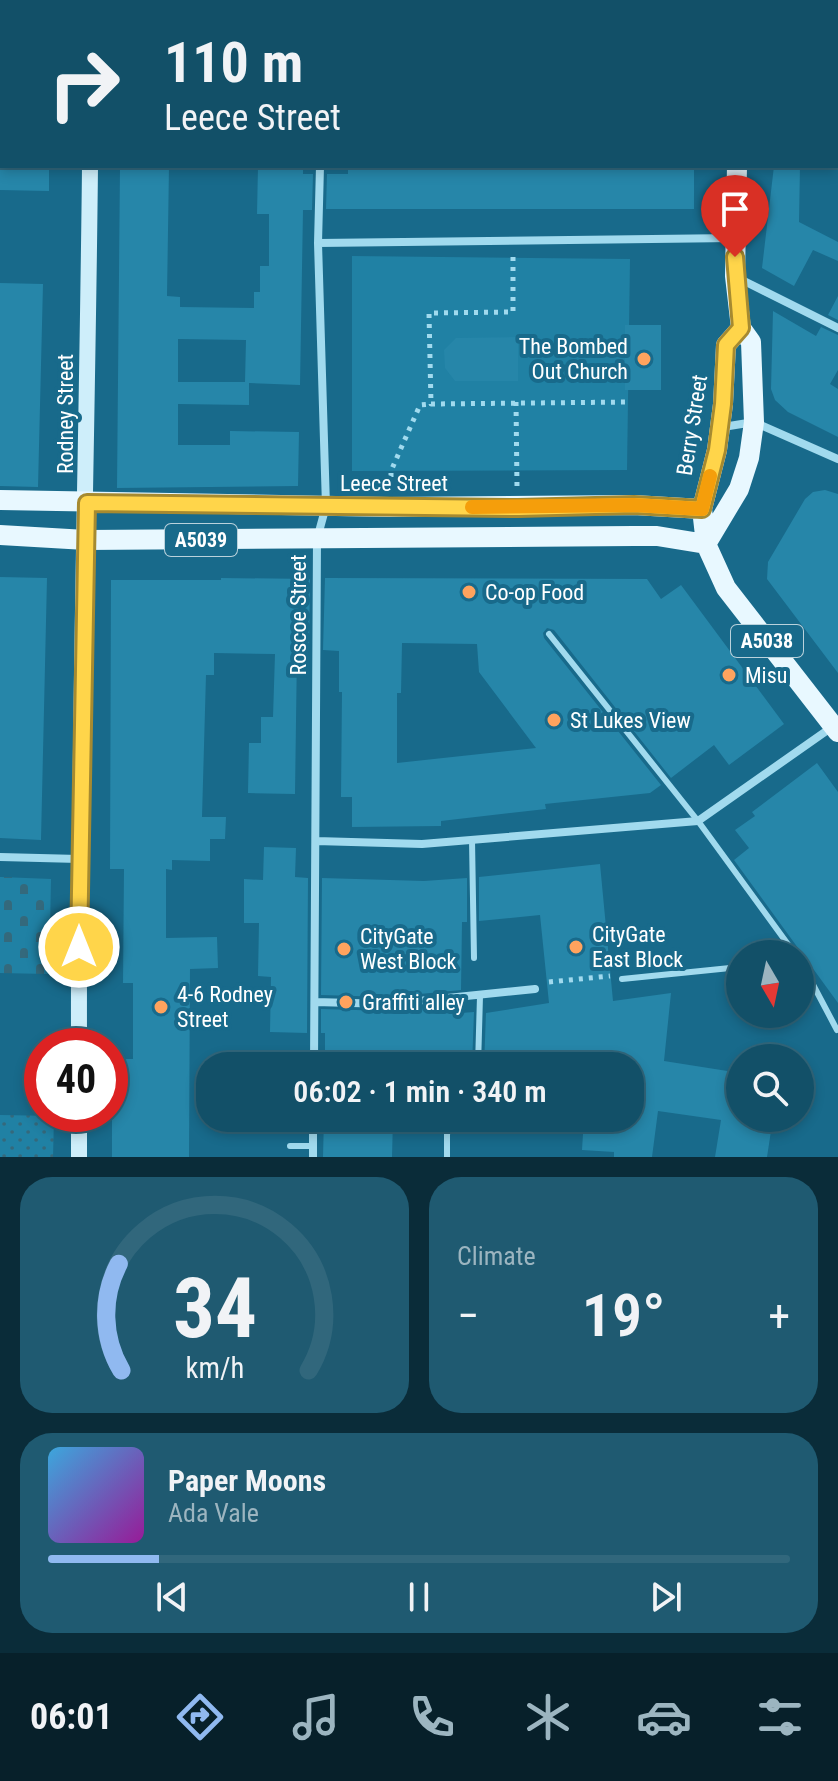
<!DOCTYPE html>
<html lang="en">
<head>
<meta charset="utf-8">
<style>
  body { margin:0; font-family:"Roboto Condensed",sans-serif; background:#1f5a71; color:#f1f3f6; height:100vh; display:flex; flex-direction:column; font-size:30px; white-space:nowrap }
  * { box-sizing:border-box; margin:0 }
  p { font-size:26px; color:#9cb5c0 }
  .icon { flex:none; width:44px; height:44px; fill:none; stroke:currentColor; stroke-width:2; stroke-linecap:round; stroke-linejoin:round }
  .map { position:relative; height:1157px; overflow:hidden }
  .drawer { display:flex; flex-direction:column; gap:20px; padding:20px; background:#0a2c39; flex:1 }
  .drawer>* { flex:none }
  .banner { position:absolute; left:0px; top:0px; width:838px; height:168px; box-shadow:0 4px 12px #0003,0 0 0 2px #31677c; background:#125068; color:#f1f3f6; overflow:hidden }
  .needle { width:52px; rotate:171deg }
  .controls { position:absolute; left:726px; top:940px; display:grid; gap:16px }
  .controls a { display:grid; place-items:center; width:88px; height:88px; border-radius:50%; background:#125068; box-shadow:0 4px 12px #0003,0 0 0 2px #31677c; font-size:40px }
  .speed { position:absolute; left:24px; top:1028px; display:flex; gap:16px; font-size:40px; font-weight:700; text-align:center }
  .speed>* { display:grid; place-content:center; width:104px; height:104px; border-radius:50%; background:#125068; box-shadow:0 4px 12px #0003,0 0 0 2px #31677c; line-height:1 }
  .speed .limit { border:12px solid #d22; background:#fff; color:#111 }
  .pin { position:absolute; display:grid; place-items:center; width:68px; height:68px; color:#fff; margin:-82px -34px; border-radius:50% 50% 50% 0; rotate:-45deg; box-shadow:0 0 8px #0007 }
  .pin .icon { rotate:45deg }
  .me { position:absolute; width:88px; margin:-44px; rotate:0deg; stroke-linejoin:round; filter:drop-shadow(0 0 6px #0008) }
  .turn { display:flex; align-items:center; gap:28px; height:168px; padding:0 32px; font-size:36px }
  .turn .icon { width:104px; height:104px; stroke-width:2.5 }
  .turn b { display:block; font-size:56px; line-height:68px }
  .big { font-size:60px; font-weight:600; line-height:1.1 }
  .drawer .tile { flex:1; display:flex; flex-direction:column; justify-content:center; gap:12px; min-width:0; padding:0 28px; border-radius:32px; background:#1f5a71 }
  .drawer .dial { align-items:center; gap:0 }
  .dial svg { height:208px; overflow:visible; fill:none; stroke:#31677c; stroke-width:7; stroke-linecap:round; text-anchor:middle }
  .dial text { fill:#f1f3f6; stroke:none }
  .song { display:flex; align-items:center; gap:24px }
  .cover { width:96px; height:96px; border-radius:12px; background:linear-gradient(135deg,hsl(200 70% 55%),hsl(300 70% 35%)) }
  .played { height:8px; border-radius:4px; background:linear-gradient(90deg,#90b9f0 15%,#31677c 15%) }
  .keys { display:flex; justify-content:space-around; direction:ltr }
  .heat { display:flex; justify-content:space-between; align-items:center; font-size:44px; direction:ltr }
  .drawer .tiles { flex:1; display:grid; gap:20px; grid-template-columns:1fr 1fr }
  .tile:last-child { grid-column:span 2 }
  .trip { position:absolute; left:196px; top:1052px; width:448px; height:80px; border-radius:32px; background:#125068; box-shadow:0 4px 12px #0003,0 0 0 2px #31677c; font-weight:600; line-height:80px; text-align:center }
  .tab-bar { display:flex; height:128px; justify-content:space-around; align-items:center; background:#07202a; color:#9cb5c0 }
  .tab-bar .icon { width:56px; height:56px }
  .tab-bar .selected { color:#90b9f0 }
  .tab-bar b { font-size:36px; color:#f1f3f6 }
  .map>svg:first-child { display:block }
</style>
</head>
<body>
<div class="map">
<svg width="838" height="1157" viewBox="0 0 838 1157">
  <defs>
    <pattern id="grass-dots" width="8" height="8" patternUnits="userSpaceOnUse" patternTransform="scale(2)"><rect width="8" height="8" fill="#2081a4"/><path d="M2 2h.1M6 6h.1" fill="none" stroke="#34697c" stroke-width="1.8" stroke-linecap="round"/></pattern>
    <pattern id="cemetery-stones" width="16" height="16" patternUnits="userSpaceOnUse" patternTransform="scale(2)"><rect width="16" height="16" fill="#2081a4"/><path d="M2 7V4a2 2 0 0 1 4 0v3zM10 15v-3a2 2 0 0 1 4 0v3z" fill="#34697c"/></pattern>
  </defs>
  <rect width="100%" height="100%" fill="#186a8b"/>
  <path fill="url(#grass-dots)" d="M0 1115 54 1116 53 1157H0Z"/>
  <path fill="url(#cemetery-stones)" d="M0 877 51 879 49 974 0 973Z"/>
  <path fill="#2081a4" d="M352 256 630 259 627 470 352 471Z"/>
  <path fill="#2686a9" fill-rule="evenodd" d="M0 166H49V191L0 190Z
    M120 166H169L167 296 180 297V307L254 308V292H260V266H269V214H257L258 166 303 167V174H313L312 210H303L300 385 249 383V405L178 404V445H230V431L299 432 298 486 117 488ZM178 339 246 340 245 382H178Z
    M348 166H694V209H326L327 174H348Z
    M774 166H800L799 222 838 242V261L813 250 794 286 762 268Z
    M0 283 43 284 38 487 0 486Z
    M838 296V320L828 315Z
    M773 311 816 336 821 327 838 335V370L830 384 838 389V437L788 412 775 400 771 389Z
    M625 325H661V390H625Z
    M518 337V381H455L445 368 444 350 456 338Z
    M825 490 838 494V673L767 579 768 562 805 499 813 492Z
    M0 577 47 578 41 840 0 838Z
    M221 578 310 579 309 650H297L295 794 248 793 249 743H261V717H273L275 654 214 653V675H206L202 817H226L225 839H210V861L172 860V870L166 869V938L217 937 218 968 190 969 189 1157H112V1059H133V983H123L124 869H110L111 580H221Z
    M325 578 647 579 661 599 681 585 784 724 729 765 714 745 671 778 554 630 547 628 543 633 544 638 661 785 650 793 545 804 546 809 441 821V826L352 827V797H341L342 692H339V651L323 650ZM402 643 477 644 479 672 536 748 397 763V693H401Z
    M817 763 838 792V1003L734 860 749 848 735 830 755 816 752 812Z
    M264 847 296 848 295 877 308 878 307 1033 270 1032 271 977 258 976 259 923H244V879L263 880Z
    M600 864 613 1001 671 993 664 1061 740 1073V1118H773L767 1157H715L721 1120 658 1111 652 1157H614V1152L582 1150 584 1118H630V1066H484L486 1013 549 1003 540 915 479 921V877Z
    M322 878 424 881 467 878V922H462L461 990 389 997 321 995Z
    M461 1004V1013L474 1012 472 1066H325V1033H321V1009L390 1011Z
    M324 1118H393L392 1157H323Z"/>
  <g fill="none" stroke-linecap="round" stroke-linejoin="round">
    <path stroke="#a1daee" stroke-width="5" stroke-dasharray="4 6" stroke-linecap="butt" d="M513 257V312L429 313 431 404 628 402
      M516 402 517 487
      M391 487V471L420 405 431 404
      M549 982 610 976"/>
    <path stroke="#a1daee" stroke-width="6" d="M549 634 698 821 795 954
      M472 840 474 958
      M800 960 837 1030
      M622 979 740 967
      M478 1066 480 996
      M290 1146H313
      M447 1157V1133L465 1118"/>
    <path stroke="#a1daee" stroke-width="8" d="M759 0 778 2
      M319 2V0
      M836 25H838
      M318 243 734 238
      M736 277 838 328
      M723 427 754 422 838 459
      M316 841 422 844 698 821 832 727
      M0 857 79 859
      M315 1002 389 1004 535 989
      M314 1066 317 539 326 506 318 243 320 166
      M313 1157V1118"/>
    <path stroke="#ceeefa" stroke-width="16" d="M91 2V0
      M79 1046C78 753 87 459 90 166
      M79 1157V1114"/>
    <path stroke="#e8f8ff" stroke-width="20" d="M742 2V0
      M741 328 726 345 723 404 717 450 702 509 706 544 726 588 838 732
      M0 500 390 507 634 505 702 509
      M0 535 86 540 634 536H657L706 544
      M706 544 739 489 749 458 754 422 751 342 741 328 735 276 737 166"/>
  </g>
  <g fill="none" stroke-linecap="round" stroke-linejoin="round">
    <defs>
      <path id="route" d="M79 947 87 503 518 508 634 505 702 509 717 450 723 404 726 345 741 328 735 257"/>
    </defs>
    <use href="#route" stroke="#a68a30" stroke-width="20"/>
    <use href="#route" stroke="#ffd54a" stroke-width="14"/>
    <path stroke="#f59e0b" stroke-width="14" d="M472 507 634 505 702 509 710 476"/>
  </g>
  <g fill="#ffa35e" stroke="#186a8b" stroke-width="3">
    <circle cx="644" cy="359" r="8"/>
    <circle cx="469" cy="592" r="8"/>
    <circle cx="729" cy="675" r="8"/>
    <circle cx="554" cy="720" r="8"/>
    <circle cx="576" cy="947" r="8"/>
    <circle cx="344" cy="949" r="8"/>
    <circle cx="346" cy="1002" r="8"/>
    <circle cx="161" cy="1007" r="8"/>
  </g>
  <g text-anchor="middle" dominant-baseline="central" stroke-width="8" stroke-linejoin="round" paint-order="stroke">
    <g fill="#186a8b" stroke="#bad2dc" stroke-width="2">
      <rect x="165" y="524" width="72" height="32" rx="6"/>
      <rect x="731" y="625" width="72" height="32" rx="6"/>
    </g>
    <g font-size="20" font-weight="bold" fill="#fff">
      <text x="201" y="540">A5039</text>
      <text x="767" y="641">A5038</text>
    </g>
    <g font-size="22" fill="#fff" stroke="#186a8b" text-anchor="start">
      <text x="628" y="346" text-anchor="end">The Bombed<tspan x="628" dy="25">Out Church</tspan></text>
      <text x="485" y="592">Co-op Food</text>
      <text x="745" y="675">Misu</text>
      <text x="570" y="720">St Lukes View</text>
      <text x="592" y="934">CityGate<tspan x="592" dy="25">East Block</tspan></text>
      <text x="360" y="936">CityGate<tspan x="360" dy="25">West Block</tspan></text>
      <text x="177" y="994">4-6 Rodney<tspan x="177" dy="25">Street</tspan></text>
      <text x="362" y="1002">Graffiti alley</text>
    </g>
    <g font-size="22" fill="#fff" stroke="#186a8b">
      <text transform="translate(65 414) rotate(-90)">Rodney Street</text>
      <text transform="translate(692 425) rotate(-81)">Berry Street</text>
      <text x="394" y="483">Leece Street</text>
      <text transform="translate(298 615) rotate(-90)">Roscoe Street</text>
    </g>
  </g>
</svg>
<div class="controls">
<a><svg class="needle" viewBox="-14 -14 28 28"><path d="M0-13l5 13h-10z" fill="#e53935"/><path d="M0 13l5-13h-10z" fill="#9cb5c0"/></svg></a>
<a><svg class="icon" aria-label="search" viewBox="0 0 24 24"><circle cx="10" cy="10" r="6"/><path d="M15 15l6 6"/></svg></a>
</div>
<div class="speed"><div class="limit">40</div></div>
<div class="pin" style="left:735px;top:257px;background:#d93025"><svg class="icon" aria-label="arrive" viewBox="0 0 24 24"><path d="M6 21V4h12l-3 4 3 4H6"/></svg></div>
<svg class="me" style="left:79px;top:947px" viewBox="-20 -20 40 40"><circle r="17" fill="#ffd54a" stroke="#fff" stroke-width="3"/><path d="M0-11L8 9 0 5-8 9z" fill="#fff"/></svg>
<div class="trip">06:02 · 1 min · 340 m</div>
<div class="banner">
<div class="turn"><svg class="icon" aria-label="right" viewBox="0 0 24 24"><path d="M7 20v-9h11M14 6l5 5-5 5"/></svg><div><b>110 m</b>Leece Street</div></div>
</div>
</div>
<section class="drawer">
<div class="tiles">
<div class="tile dial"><svg viewBox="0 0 100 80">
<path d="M14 69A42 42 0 1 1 86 69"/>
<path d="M14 69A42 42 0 0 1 13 28" stroke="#90b9f0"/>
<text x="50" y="56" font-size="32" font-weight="700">34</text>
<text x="50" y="72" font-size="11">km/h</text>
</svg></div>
<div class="tile"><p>Climate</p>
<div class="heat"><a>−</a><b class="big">19°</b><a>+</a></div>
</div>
<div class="tile">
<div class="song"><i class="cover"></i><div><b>Paper Moons</b><p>Ada Vale</p></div></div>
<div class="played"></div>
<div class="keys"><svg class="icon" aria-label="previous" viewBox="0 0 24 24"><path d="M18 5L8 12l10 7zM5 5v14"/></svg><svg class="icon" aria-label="pause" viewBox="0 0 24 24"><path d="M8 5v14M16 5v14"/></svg><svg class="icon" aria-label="next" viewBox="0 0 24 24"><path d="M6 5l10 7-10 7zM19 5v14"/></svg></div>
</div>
</div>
</section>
<nav class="tab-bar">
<b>06:01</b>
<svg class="icon selected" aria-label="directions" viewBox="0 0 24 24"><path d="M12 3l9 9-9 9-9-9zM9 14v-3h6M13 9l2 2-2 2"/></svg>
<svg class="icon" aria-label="music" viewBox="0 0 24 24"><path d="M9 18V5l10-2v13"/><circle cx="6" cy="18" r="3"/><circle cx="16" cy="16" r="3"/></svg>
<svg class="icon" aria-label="phone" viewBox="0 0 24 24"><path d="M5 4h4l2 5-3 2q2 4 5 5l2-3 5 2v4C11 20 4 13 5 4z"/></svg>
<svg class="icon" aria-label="climate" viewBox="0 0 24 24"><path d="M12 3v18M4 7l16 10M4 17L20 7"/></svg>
<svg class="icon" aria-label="car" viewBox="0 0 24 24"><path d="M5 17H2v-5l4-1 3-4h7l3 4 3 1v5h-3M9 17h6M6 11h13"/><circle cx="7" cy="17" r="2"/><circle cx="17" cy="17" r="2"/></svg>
<svg class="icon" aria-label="filters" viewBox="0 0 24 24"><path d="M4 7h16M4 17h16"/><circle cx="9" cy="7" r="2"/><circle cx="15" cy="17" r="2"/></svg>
</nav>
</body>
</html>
